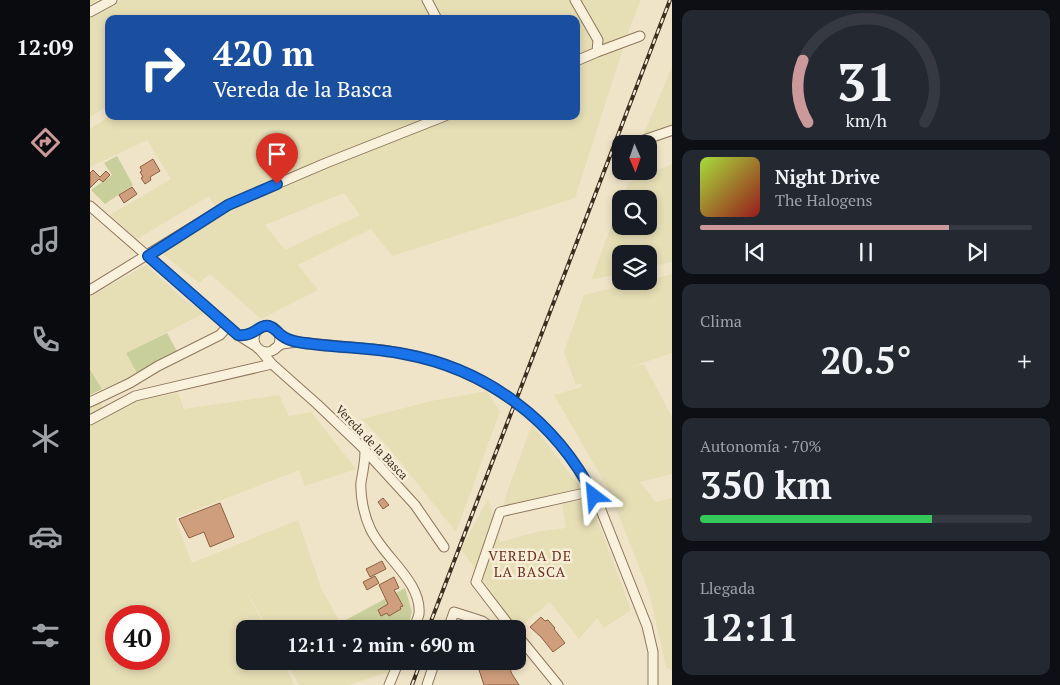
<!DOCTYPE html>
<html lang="es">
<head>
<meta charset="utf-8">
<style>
  body { margin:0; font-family:"PT Serif",serif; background:#242831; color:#f1f3f6; height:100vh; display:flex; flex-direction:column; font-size:19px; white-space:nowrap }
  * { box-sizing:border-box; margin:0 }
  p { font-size:16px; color:#9ea1a6 }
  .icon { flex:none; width:28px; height:28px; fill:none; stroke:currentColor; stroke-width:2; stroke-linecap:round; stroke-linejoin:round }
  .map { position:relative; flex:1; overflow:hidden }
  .sheet { display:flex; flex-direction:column; gap:10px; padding:10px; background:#0d0f14; width:388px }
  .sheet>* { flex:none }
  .banner { position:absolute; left:15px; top:15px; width:475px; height:105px; border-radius:10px; box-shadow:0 2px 8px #0003; background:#1a4fa0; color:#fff; overflow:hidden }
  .needle { width:32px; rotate:178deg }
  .fabs { position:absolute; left:522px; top:135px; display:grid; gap:10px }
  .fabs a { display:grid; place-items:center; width:45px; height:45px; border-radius:10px; background:#171b24; box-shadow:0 2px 8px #0003; font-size:25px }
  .speed { position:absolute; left:15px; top:605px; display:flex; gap:10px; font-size:25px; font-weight:700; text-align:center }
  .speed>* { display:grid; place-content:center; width:65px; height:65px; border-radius:50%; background:#171b24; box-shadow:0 2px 8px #0003; line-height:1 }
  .speed .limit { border:8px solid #d22; background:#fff; color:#111 }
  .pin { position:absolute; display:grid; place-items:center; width:42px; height:42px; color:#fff; margin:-51px -21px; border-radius:50% 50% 50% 0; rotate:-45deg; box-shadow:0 0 5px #0007 }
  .pin .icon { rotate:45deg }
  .me { position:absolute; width:55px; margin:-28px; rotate:331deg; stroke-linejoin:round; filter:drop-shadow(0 0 4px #0008) }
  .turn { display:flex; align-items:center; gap:18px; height:105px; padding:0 25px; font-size:22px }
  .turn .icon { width:65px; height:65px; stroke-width:2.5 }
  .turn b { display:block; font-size:35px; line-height:42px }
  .big { font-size:38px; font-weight:600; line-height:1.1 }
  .sheet .widget { flex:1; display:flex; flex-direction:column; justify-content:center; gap:8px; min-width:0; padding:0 18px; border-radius:10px; background:#242831 }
  .sheet .dial { align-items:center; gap:0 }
  .dial svg { height:130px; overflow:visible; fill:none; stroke:#363941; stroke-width:7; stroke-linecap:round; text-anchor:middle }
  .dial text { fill:#f1f3f6; stroke:none }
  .song { display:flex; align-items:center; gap:15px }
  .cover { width:60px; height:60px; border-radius:8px; background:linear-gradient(135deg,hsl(80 70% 55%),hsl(0 70% 35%)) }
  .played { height:5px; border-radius:2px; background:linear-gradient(90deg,#cc999b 75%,#363941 75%) }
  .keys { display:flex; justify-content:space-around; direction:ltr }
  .heat { display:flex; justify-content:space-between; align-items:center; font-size:28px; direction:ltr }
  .charge { height:8px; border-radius:4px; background:linear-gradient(90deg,#34c759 70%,#363941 0) }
  .trip { position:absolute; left:146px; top:620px; width:290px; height:50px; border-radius:10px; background:#171b24; box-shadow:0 2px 8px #0003; font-weight:600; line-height:50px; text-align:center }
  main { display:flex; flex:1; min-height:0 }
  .tabs { display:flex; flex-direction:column; width:90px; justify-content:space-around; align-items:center; background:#090b0e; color:#9ea1a6 }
  .tabs .icon { width:35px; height:35px }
  .tabs .current { color:#cc999b }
  .tabs b { font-size:22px; color:#f1f3f6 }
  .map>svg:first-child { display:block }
</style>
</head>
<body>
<main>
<nav class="tabs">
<b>12:09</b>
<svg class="icon current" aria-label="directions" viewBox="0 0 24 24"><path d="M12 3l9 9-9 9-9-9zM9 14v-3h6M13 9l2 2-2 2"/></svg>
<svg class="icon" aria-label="music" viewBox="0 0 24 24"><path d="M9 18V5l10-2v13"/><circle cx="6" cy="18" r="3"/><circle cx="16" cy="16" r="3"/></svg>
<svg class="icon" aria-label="phone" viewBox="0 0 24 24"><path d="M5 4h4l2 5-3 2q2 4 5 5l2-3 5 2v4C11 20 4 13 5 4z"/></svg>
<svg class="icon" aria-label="climate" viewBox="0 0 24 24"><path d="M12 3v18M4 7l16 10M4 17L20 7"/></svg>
<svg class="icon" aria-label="car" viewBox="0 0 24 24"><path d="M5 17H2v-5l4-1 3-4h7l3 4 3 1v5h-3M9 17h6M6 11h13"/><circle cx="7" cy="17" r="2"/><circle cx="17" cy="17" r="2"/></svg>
<svg class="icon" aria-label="filters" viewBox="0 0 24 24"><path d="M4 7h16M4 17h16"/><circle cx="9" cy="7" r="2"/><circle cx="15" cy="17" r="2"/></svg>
</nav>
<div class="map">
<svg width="583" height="685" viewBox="0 0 583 685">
  <rect width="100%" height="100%" fill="#f0e4c8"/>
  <path fill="#e6deb5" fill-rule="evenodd" d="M0 0H6L11 12 32 0H551L539 30 485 198 302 256 281 229 208 265 228 290 171 319 120 274 109 283 69 251 125 207 119 196 47 239 20 215 81 179 57 140 0 167V129L20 116H486V19H19V105L0 117ZM254 193 270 215 195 250 175 225Z
    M582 67V126L552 138Z
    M582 164V262L559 267V254H531V273L501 280 531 200V226H559V199H532L538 183Z
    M56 265 94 299 115 313 36 353 48 375 12 389 0 367V297Z
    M582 274V353L538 368 554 364 582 417V474L550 482 566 502 582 498V671L576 667 559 592 518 488 464 395 492 387 491 383 486 385 474 352 494 295 553 281H559V280Z
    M397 391 410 412 366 532 299 448 272 419 341 401Z
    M88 393 94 409 189 395 199 416 221 412 266 469 215 486 209 470 85 518 102 563 208 520 232 590 254 629H178L150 579 176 629H155V661H192L205 685H0V426L47 400ZM26 616H69V659H26Z
    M12 400V410L0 417V405Z
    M442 424 491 488 414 506 415 498Z
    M398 499 410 542 446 532 476 528 472 503 500 500 541 610 514 628 507 618 489 639 460 602 428 629 371 549Z
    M196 661H273L276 666 294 661H303L302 667 298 672 259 685H209Z"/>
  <path fill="#c9cf9b" d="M27 156 43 185 15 204 1 190 22 175 14 163Z
    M77 333 88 353 48 375 36 353Z
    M0 369 12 389 0 395Z
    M315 588 322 612 317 629H258L254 621Z"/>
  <path fill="#cf9f7d" stroke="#8d5f41" d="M63 159 70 171 60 177 61 180 55 184 51 178 53 177 50 172 52 171 50 167Z
    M3 170 10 177 16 171 20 175 13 182 9 179 0 188V173Z
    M42 187 47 194 34 203 29 195Z
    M293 498 299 505 293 509 288 502Z
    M130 503 144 537 120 547 114 532 99 538 89 519Z
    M292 561 296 569 280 577 276 569Z
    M285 576 289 583 277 590 273 582Z
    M304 577 309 588 304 590 313 606 310 607 311 609 299 616 297 613 291 616 288 610 298 604 289 585Z
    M451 617 455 621 458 620 465 628 464 629 475 643 463 652 451 637 440 627Z
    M390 661H417L422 674 429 685H394L389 670 393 669Z"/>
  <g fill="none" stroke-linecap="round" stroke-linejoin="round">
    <defs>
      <path id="minor" d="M337 0 347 19
        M485 0 508 40 507 52 486 61
        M0 12 22 0
        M507 52 550 36
        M548 142 583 130
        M0 206 148 335 167 347
        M0 290 138 205 236 163 355 116
        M164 339a13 13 0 1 1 26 0a13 13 0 1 1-26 0Z
        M184 349 192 344 207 342 293 350 326 356 351 363
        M170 350 182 364 227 404 271 446 325 505 354 547
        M0 402 40 383 68 366 130 335 138 326
        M0 420 45 396 182 364
        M275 451C275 462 273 472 271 482 270 496 274 515 280 528 292 556 332 581 329 614 328 619 325 624 323 629
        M509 505 557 626 563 652V685
        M358 629 364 612 392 621 403 629
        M422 629 386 582 410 512 490 494
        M428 636 468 685
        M299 685 309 661
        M337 685 345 661"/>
    </defs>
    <use href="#minor" stroke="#8d765c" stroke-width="11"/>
    <use href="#minor" stroke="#faf1dc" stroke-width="9"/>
    <defs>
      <path id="rail" d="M338 629 580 0
        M322 685 331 661"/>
    </defs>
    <use href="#rail" stroke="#3d2e20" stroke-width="4"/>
    <use href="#rail" stroke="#f7eed8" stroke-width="2" stroke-dasharray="5.5" stroke-linecap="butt"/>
    <defs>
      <path id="minor-bridge" d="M351 363C426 391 473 434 509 505"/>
    </defs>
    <use href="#minor-bridge" stroke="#8d765c" stroke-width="11" stroke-linecap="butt"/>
    <use href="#minor-bridge" stroke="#faf1dc" stroke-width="9"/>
  </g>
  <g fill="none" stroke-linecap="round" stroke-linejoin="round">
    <defs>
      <path id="route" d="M187 184 138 205 58 256 148 335C164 337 169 324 179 326 185 328 187 332 191 335 196 339 202 341 208 342 243 348 279 347 314 354 397 369 466 421 504 496"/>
    </defs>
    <use href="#route" stroke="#114b97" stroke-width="12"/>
    <use href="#route" stroke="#1a73e8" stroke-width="9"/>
  </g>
  <g text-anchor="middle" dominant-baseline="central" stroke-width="5" stroke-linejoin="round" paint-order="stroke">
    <g font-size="12" fill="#3d2e20" stroke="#f7eed8">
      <text transform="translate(282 442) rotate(46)">Vereda de la Basca</text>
    </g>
    <g font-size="14" letter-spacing="1" fill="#6b2e1e" stroke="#f7eed8">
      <text x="440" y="555">VEREDA DE<tspan x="440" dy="16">LA BASCA</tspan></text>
    </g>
  </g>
</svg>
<div class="fabs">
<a><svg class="needle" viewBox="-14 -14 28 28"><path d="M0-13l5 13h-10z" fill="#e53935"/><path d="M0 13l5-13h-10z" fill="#9ea1a6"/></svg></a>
<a><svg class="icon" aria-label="search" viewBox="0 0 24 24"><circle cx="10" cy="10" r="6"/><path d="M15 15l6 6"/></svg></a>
<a><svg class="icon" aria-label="layers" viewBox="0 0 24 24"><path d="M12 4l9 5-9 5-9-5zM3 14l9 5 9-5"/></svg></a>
</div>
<div class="speed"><div class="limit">40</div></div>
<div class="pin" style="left:187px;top:184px;background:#d93025"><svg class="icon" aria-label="arrive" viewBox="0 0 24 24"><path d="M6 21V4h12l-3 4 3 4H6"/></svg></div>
<svg class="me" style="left:504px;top:496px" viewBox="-20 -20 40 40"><path d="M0-17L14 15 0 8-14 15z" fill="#1a73e8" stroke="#fff" stroke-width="4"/></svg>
<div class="trip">12:11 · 2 min · 690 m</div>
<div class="banner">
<div class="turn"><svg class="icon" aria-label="right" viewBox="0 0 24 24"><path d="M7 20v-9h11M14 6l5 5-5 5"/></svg><div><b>420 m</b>Vereda de la Basca</div></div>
</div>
</div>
<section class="sheet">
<div class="widget dial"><svg viewBox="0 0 100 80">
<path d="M14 69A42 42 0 1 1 86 69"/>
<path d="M14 69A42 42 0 0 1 11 31" stroke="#cc999b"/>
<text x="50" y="56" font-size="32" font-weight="700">31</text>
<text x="50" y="72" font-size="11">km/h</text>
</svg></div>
<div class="widget">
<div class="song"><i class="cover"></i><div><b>Night Drive</b><p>The Halogens</p></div></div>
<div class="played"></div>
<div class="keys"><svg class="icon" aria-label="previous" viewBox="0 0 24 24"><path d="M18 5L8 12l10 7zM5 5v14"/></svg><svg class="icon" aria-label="pause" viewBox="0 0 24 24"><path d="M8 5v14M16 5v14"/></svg><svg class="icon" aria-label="next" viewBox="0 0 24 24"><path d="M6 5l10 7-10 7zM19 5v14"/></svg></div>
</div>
<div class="widget"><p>Clima</p>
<div class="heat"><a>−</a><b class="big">20.5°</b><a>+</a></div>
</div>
<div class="widget"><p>Autonomía · 70%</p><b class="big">350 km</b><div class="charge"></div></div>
<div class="widget"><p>Llegada</p><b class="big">12:11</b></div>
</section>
</main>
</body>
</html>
